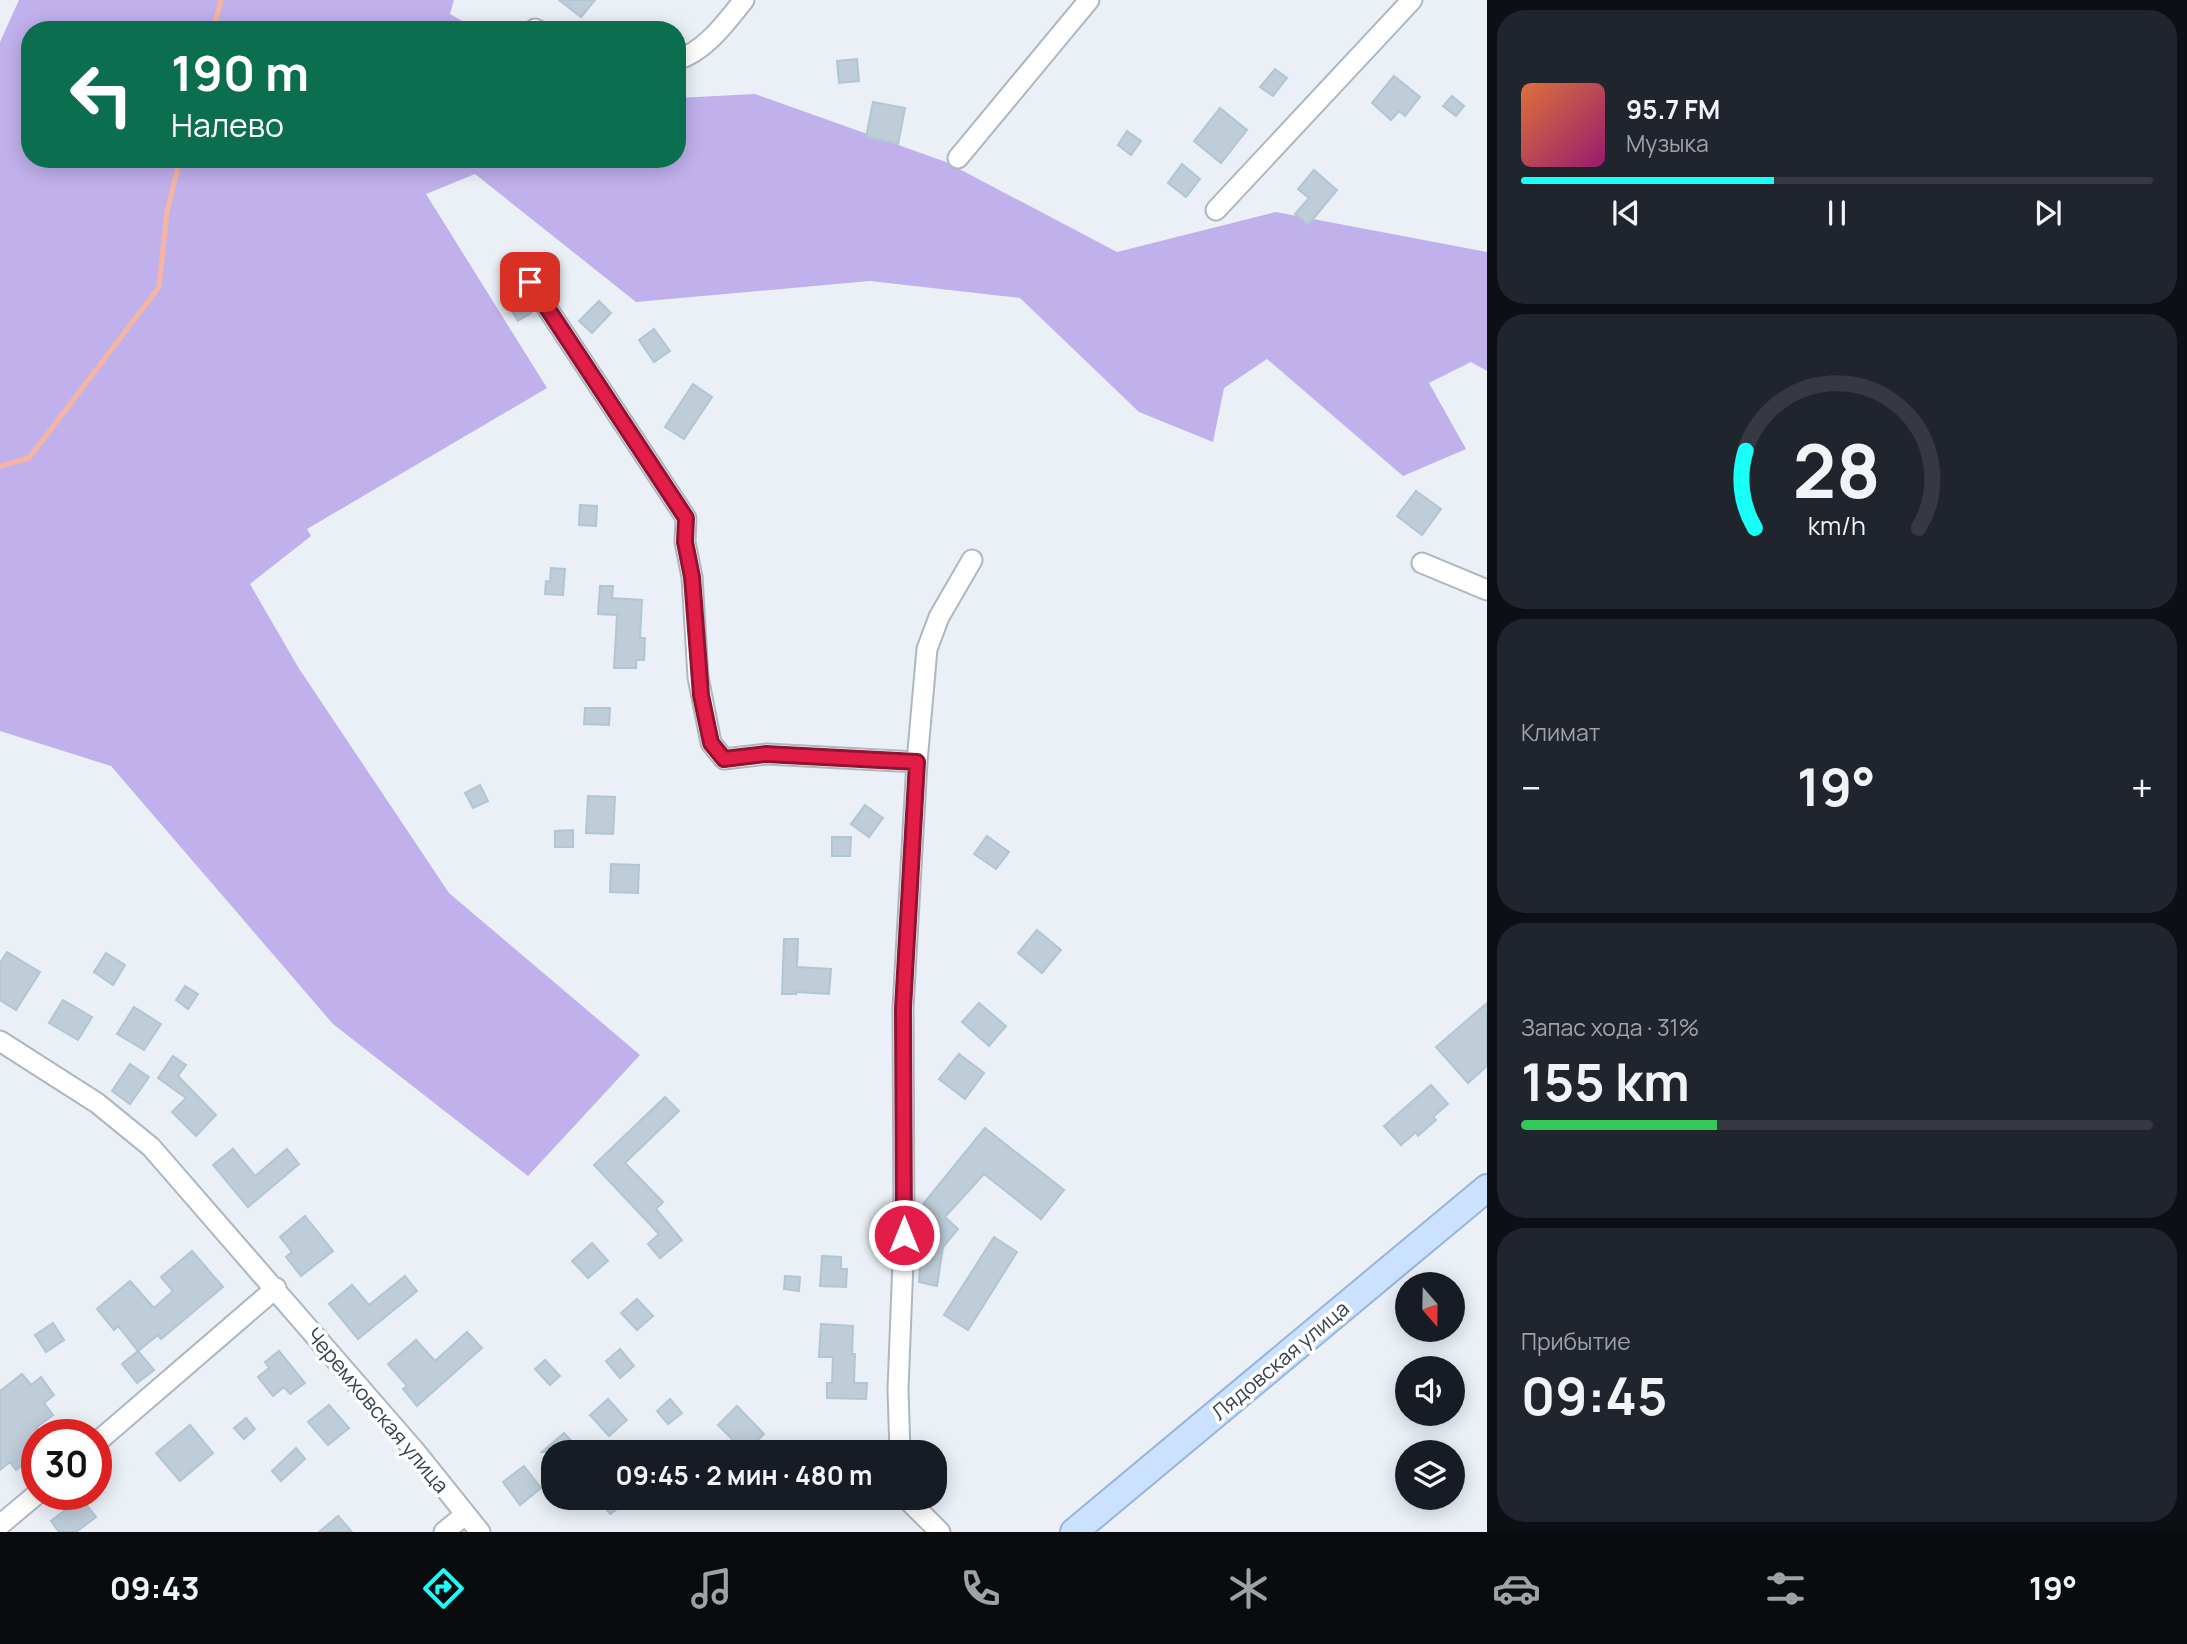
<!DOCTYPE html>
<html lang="ru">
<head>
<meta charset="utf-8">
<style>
  body { margin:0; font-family:Manrope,sans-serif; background:#20242c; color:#f1f3f6; height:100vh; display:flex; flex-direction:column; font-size:26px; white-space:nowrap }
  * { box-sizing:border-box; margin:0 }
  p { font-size:23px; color:#9ea1a6 }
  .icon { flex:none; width:38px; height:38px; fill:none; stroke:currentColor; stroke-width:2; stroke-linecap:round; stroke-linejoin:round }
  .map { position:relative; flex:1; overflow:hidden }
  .drawer { display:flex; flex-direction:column; gap:10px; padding:10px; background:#0d0f14; width:700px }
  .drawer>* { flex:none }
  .banner { position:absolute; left:21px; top:21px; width:665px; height:147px; border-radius:28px; box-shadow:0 4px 18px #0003; background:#0b6e4f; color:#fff; overflow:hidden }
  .needle { width:46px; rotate:160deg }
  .tools { position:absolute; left:1395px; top:1272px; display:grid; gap:14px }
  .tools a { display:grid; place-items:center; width:70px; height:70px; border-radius:50%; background:#171b24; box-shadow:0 4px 18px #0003; font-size:35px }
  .speed { position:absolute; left:21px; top:1419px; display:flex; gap:14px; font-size:35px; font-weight:700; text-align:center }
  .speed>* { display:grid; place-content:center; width:91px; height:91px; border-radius:50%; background:#171b24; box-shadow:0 4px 18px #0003; line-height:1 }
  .speed .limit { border:10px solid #d22; background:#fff; color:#111 }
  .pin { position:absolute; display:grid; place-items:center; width:60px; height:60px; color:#fff; margin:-30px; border-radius:14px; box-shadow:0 4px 10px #0006 }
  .me { position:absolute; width:77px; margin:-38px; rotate:0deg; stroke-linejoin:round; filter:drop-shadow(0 0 5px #0008) }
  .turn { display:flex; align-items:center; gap:24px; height:147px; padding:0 35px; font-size:32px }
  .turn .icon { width:91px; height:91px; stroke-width:2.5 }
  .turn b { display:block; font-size:49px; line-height:60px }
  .big { font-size:52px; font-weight:700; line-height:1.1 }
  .drawer .widget { flex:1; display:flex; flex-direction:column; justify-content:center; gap:10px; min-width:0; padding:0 24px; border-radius:28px; background:#20242c }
  .drawer .dial { align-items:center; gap:0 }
  .dial svg { height:182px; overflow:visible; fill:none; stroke:#363941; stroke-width:7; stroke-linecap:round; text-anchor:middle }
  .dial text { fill:#f1f3f6; stroke:none }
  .song { display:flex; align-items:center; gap:21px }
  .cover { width:84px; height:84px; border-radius:10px; background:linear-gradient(135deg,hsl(20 70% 55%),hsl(320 70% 35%)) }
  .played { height:7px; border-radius:4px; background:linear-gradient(90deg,#17fff6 40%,#363941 40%) }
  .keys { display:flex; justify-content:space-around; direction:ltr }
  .heat { display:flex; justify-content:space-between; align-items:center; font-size:38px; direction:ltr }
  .charge { height:10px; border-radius:5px; background:linear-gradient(90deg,#34c759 31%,#363941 0) }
  .trip { position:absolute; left:541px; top:1440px; width:406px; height:70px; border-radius:28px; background:#171b24; box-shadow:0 4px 18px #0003; font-weight:700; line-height:70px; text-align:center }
  .dock { display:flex; height:112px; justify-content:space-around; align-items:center; background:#090b0e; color:#9ea1a6 }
  .dock .icon { width:49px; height:49px }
  .dock .on { color:#17fff6 }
  .dock b { font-size:32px; color:#f1f3f6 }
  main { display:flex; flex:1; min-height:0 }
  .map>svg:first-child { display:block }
</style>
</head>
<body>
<main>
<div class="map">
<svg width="1487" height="1532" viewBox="0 0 1487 1532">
  <rect width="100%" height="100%" fill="#eaf0f6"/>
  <path fill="#c0b0ec" d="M19 0H454L450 14 478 30H30V159H677V98L755 94 946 162 1117 252 1276 212 1487 252V371L1471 362 1429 383 1466 449 1403 476 1267 359 1224 388 1213 442 1139 412 1020 298 870 281 636 302 475 174 426 194 547 388 307 529 311 536 250 584 298 667 449 893 640 1055 528 1176 333 1024 111 766 0 731V42Z"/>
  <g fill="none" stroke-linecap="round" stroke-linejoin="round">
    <path stroke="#f6b5a3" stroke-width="5" d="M213 30 221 0
      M0 466 29 458 159 287 167 212 180 159"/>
  </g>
  <path fill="#becdd8" stroke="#b1c5d4" stroke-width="2" d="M559 0H595L581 17Z
    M857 59 859 81 839 83 837 61Z
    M1275 69 1287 78 1273 96 1260 87Z
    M1394 76 1420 97 1405 116 1399 111 1391 120 1372 103Z
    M1452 96 1464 106 1456 116 1443 106Z
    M873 102 905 108 898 144 866 137Z
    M1220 108 1247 130 1221 163 1194 141Z
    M1127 131 1141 141 1131 155 1118 145Z
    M1182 164 1200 179 1186 197 1168 183Z
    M1314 170 1337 190 1308 225 1295 214 1309 198 1298 189Z
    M517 290 531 313 518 321 504 299Z
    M599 301 611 313 592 333 579 321Z
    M654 329 670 351 654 362 639 340Z
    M693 384 712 397 684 439 665 427Z
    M1416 491 1441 509 1422 535 1397 516Z
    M580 505 597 506 596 526 579 525Z
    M551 568 565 569 563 595 545 594 546 581 550 582Z
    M600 586H613L612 598 642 600 640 638H645L644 660H636V668H614L617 615 598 614Z
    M585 708H610L609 725 584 724Z
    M480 785 488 801 473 808 465 793Z
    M588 796 615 797 613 834 586 833Z
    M865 805 883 818 869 837 851 824Z
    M573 830V847H555V831Z
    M987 836 1009 852 996 869 974 854Z
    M832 837H851L850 856H832Z
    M611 864 639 865 638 893 610 892Z
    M1037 930 1061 950 1042 973 1018 953Z
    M784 939H798L797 967 831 969 829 994 796 992V994H782Z
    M7 952 40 972 16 1010 0 1000V963Z
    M106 953 125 965 113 985 94 972Z
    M185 986 198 994 188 1009 176 1000Z
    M63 1000 92 1017 78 1040 49 1023Z
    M979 1003 1006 1026 989 1046 962 1022Z
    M1487 1003V1066L1468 1083 1436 1047Z
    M134 1007 161 1024 144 1050 117 1034Z
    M959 1054 984 1073 965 1099 939 1079Z
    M173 1056 186 1065 178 1076 216 1115 196 1136 172 1112 186 1098 158 1078Z
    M130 1064 149 1077 130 1104 112 1091Z
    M1431 1085 1448 1104 1433 1117 1436 1120 1418 1136 1416 1132 1401 1145 1384 1126Z
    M665 1097 679 1111 625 1163 663 1202 656 1209 682 1240 660 1258 648 1244 659 1234 594 1165Z
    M985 1128 1064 1190 1041 1219 984 1174 945 1217 958 1229 943 1247 937 1286 919 1282 924 1203Z
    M233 1149 255 1176 287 1149 299 1164 248 1207 213 1165Z
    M305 1216 333 1251 301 1276 286 1257 292 1252 280 1237Z
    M994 1237 1017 1252 968 1330 944 1315Z
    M592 1243 608 1261 588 1278 572 1261Z
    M192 1251 223 1287 161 1339 158 1335 138 1351 118 1326 114 1330 97 1309 130 1281 154 1308 173 1291 161 1277Z
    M822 1256 841 1257V1269H847L846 1287 820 1286Z
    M405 1276 417 1291 358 1339 329 1304 352 1285 369 1305Z
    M785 1276 800 1277 799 1291 784 1289Z
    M637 1299 653 1316 637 1330 621 1313Z
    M53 1323 64 1340 46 1352 35 1335Z
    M821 1324 853 1326 852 1354H855L854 1383H867L866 1399 827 1398V1383H832L833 1357H819Z
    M467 1332 482 1348 417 1406 403 1389 407 1386 388 1364 416 1340 435 1361Z
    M620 1349 634 1366 620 1378 606 1361Z
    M138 1351 154 1370 137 1383 122 1364Z
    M279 1351 305 1383 290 1394 284 1387 273 1396 258 1377 269 1368 265 1362Z
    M545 1360 560 1376 550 1385 535 1369Z
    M22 1374 31 1385 41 1377 54 1395 44 1403 53 1415 37 1427V1454L16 1470 10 1462 0 1470V1391Z
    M608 1399 627 1420 609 1436 590 1415Z
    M670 1399 682 1413 668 1424 657 1411Z
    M329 1405 349 1428 328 1445 308 1422Z
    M737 1406 764 1434 745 1452 718 1425Z
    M246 1418 255 1429 244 1439 234 1428Z
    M190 1425 213 1453 180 1481 156 1453Z
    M564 1433 582 1452H542Z
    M296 1448 305 1459 281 1481 272 1471Z
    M524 1466 541 1488 520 1505 503 1482Z
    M81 1498 96 1517 76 1532H59L51 1521Z
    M598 1498H632L610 1514Z
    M338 1516 352 1532H319Z"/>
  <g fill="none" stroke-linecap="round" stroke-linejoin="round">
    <defs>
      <path id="minor" d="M535 29 537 30
        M677 60C706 51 726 22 744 0
        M958 158 1089 0
        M1216 210 1412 0
        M530 282 686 518 685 542 692 577 698 677 711 743 724 759 767 754 917 762
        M1422 563 1487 590
        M0 1041 97 1103 151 1147 415 1451 480 1532
        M96 1443 276 1288
        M900 1452 898 1390 904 1235 903 1008 917 762 927 649 939 617 972 560
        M906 1498 940 1532
        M0 1525 37 1494
        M444 1532 465 1515"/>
      <path id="secondary" d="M1074 1532 1487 1188"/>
    </defs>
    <use href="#minor" stroke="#abb8c2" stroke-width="23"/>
    <use href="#secondary" stroke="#97b4d9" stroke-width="30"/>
    <use href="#minor" stroke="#fff" stroke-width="19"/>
    <use href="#secondary" stroke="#cae1ff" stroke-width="26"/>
  </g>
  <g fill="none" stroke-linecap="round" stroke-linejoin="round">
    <defs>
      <path id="route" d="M530 282 686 518 685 542 692 577 701 695 711 743 724 759 766 754 917 762 903 1008 904 1235"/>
    </defs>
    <use href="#route" stroke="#92132f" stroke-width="18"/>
    <use href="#route" stroke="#e11d48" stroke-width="12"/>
  </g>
  <g text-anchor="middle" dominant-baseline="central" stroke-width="7" stroke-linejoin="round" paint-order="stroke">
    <g font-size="21" fill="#37424a" stroke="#fff">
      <text transform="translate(1280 1360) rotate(-40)">Лядовская улица</text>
      <text transform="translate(378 1410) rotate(50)">Черемховская улица</text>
    </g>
  </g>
</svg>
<div class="tools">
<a><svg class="needle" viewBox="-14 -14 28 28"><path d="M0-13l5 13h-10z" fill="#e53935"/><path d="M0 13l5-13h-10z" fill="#9ea1a6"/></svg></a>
<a><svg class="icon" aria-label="sound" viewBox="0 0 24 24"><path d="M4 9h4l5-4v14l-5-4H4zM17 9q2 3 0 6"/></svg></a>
<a><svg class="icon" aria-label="layers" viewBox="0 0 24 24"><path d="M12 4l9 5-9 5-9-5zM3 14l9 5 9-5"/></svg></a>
</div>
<div class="speed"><div class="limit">30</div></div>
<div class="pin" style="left:530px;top:282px;background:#d93025"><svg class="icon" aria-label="arrive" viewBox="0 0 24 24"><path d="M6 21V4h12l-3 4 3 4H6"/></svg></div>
<svg class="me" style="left:904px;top:1235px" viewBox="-20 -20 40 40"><circle r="17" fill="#e11d48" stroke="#fff" stroke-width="3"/><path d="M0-11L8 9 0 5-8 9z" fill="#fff"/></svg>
<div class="trip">09:45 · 2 мин · 480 m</div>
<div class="banner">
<div class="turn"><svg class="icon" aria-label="left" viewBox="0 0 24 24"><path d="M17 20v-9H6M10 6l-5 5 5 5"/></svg><div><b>190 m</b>Налево</div></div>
</div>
</div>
<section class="drawer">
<div class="widget">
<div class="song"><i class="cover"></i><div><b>95.7 FM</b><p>Музыка</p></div></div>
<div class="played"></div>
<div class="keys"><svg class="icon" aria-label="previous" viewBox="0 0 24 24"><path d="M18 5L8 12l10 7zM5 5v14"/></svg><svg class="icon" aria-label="pause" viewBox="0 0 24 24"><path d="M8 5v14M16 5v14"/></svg><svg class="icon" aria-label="next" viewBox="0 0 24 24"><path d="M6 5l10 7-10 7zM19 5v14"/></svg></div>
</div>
<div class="widget dial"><svg viewBox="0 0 100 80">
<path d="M14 69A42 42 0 1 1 86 69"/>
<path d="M14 69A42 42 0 0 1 10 35" stroke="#17fff6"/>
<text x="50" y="56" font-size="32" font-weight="700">28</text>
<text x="50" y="72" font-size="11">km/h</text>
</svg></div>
<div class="widget"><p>Климат</p>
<div class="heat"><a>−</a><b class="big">19°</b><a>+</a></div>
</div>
<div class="widget"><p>Запас хода · 31%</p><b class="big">155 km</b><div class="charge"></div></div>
<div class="widget"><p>Прибытие</p><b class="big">09:45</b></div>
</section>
</main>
<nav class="dock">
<b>09:43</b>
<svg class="icon on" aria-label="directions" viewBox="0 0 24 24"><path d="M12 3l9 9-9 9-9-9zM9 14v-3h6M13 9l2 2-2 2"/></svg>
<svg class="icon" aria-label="music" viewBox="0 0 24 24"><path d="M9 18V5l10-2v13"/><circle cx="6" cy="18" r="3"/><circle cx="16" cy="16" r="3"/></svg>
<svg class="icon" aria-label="phone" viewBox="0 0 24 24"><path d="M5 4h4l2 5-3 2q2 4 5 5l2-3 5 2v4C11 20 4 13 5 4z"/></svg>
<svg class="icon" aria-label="climate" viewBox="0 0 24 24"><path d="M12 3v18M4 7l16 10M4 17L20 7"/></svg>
<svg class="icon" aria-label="car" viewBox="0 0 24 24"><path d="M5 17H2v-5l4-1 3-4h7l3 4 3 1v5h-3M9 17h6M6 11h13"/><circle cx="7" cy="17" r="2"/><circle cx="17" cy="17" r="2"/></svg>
<svg class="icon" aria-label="filters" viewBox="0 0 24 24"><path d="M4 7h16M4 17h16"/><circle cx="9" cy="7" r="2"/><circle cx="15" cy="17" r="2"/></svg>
<b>19°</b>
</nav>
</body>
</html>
